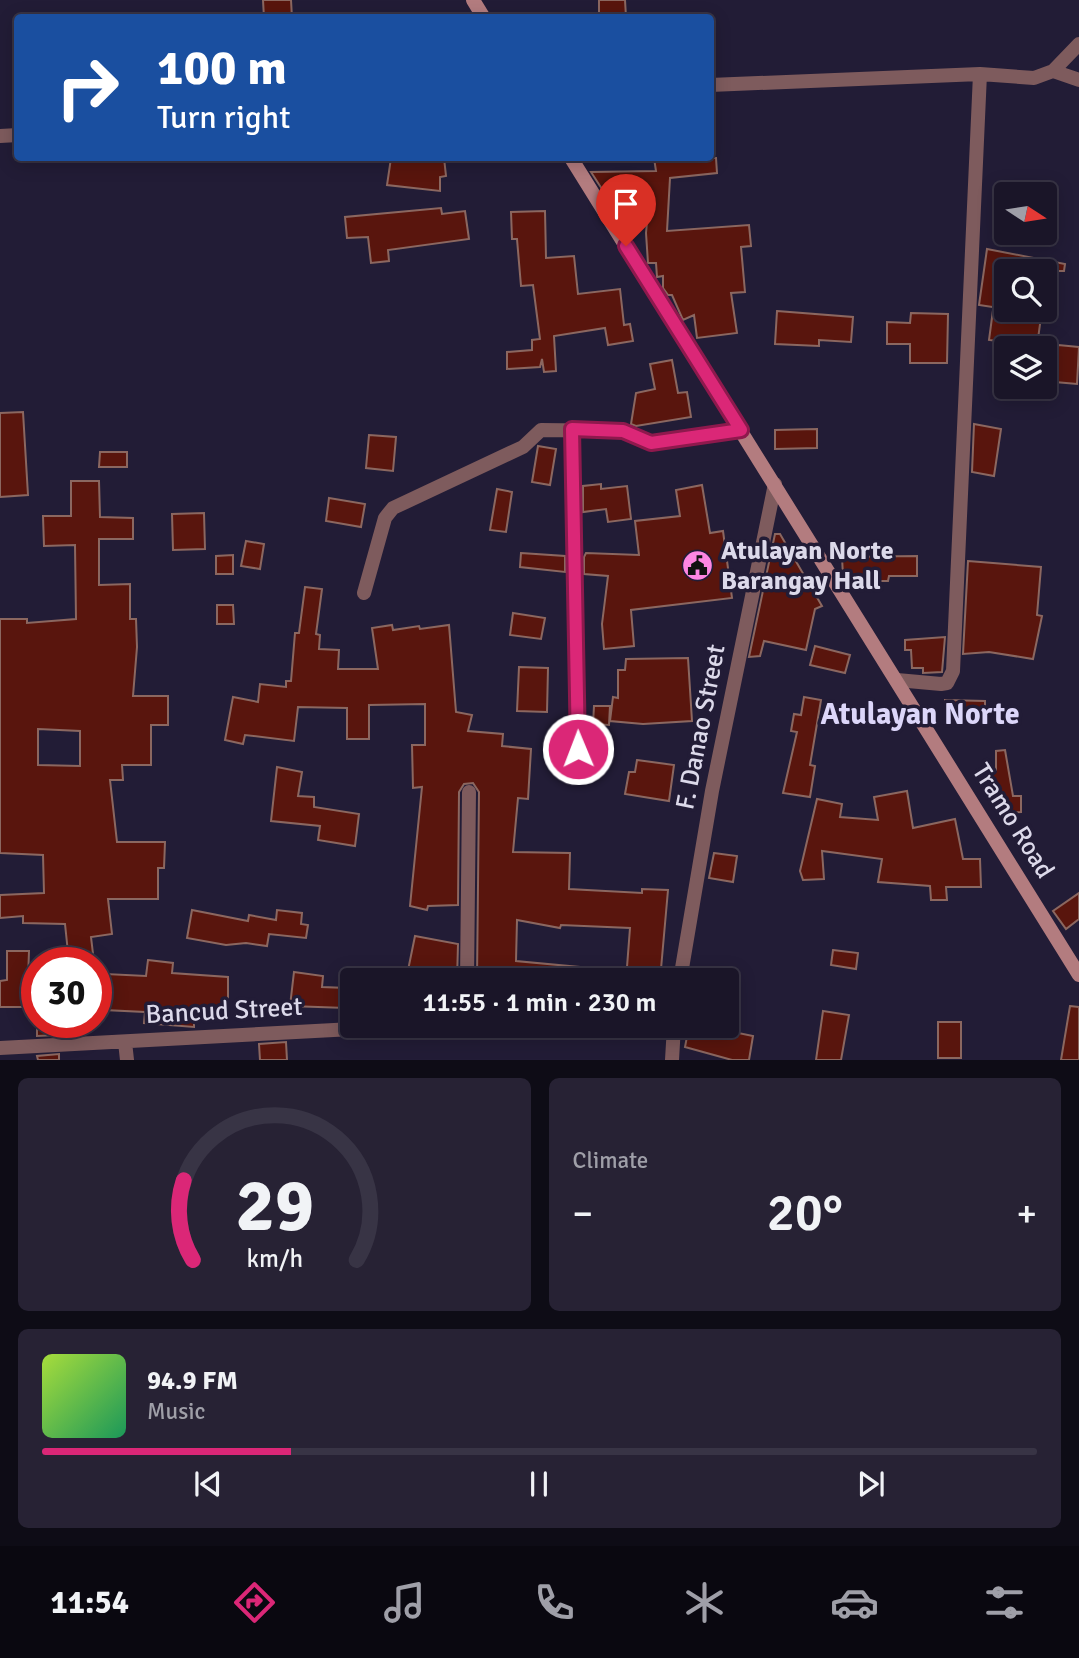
<!DOCTYPE html>
<html lang="en">
<head>
<meta charset="utf-8">
<style>
  body { margin:0; font-family:Signika,sans-serif; background:#272234; color:#f1f3f6; height:100vh; display:flex; flex-direction:column; font-size:26px; white-space:nowrap }
  * { box-sizing:border-box; margin:0 }
  p { font-size:23px; color:#9f9fa8 }
  .icon { flex:none; width:38px; height:38px; fill:none; stroke:currentColor; stroke-width:2; stroke-linecap:round; stroke-linejoin:round }
  .map { position:relative; height:1060px; overflow:hidden }
  .sheet { display:flex; flex-direction:column; gap:18px; padding:18px; background:#0e0c16; flex:1 }
  .sheet>* { flex:none }
  .hud { position:absolute; left:14px; top:14px; width:700px; height:147px; border-radius:7px; box-shadow:0 4px 18px #0003,0 0 0 2px #383445; background:#1a4fa0; color:#fff; overflow:hidden }
  .needle { width:46px; rotate:102deg }
  .controls { position:absolute; left:994px; top:182px; display:grid; gap:14px }
  .controls a { display:grid; place-items:center; width:63px; height:63px; border-radius:7px; background:#1a1528; box-shadow:0 4px 18px #0003,0 0 0 2px #383445; font-size:35px }
  .speed { position:absolute; left:21px; top:947px; display:flex; gap:14px; font-size:35px; font-weight:700; text-align:center }
  .speed>* { display:grid; place-content:center; width:91px; height:91px; border-radius:50%; background:#1a1528; box-shadow:0 4px 18px #0003,0 0 0 2px #383445; line-height:1 }
  .speed .limit { border:10px solid #d22; background:#fff; color:#111 }
  .pin { position:absolute; display:grid; place-items:center; width:60px; height:60px; color:#fff; margin:-72px -30px; border-radius:50% 50% 50% 0; rotate:-45deg; box-shadow:0 0 7px #0007 }
  .pin .icon { rotate:45deg }
  .me { position:absolute; width:77px; margin:-38px; rotate:359deg; stroke-linejoin:round; filter:drop-shadow(0 0 5px #0008) }
  .turn { display:flex; align-items:center; gap:24px; height:147px; padding:0 28px; font-size:32px }
  .turn .icon { width:91px; height:91px; stroke-width:2.5 }
  .turn b { display:block; font-size:49px; line-height:60px }
  .big { font-size:52px; font-weight:600; line-height:1.1 }
  .sheet .card { flex:1; display:flex; flex-direction:column; justify-content:center; gap:10px; min-width:0; padding:0 24px; border-radius:10px; background:#272234 }
  .sheet .dial { align-items:center; gap:0 }
  .dial svg { height:182px; overflow:visible; fill:none; stroke:#383445; stroke-width:7; stroke-linecap:round; text-anchor:middle }
  .dial text { fill:#f1f3f6; stroke:none }
  .song { display:flex; align-items:center; gap:21px }
  .cover { width:84px; height:84px; border-radius:10px; background:linear-gradient(135deg,hsl(80 70% 55%),hsl(150 70% 35%)) }
  .played { height:7px; border-radius:4px; background:linear-gradient(90deg,#db2777 25%,#383445 25%) }
  .keys { display:flex; justify-content:space-around; direction:ltr }
  .heat { display:flex; justify-content:space-between; align-items:center; font-size:38px; direction:ltr }
  .sheet .tiles { flex:1; display:grid; gap:18px; grid-template-columns:1fr 1fr }
  .card:last-child { grid-column:span 2 }
  .trip { position:absolute; left:340px; top:968px; width:399px; height:70px; border-radius:7px; background:#1a1528; box-shadow:0 4px 18px #0003,0 0 0 2px #383445; font-weight:600; line-height:70px; text-align:center }
  .dock { display:flex; height:112px; justify-content:space-around; align-items:center; background:#0a0810; color:#9f9fa8 }
  .dock .icon { width:49px; height:49px }
  .dock .on { color:#db2777 }
  .dock b { font-size:32px; color:#f1f3f6 }
  .map>svg:first-child { display:block }
</style>
</head>
<body>
<div class="map">
<svg width="1079" height="1060" viewBox="0 0 1079 1060">
  <rect width="100%" height="100%" fill="#221c36"/>
  <path fill="#59150d" stroke="#8b6760" stroke-width="2" fill-rule="evenodd" d="M263 0H291L292 18H264Z
    M599 0H625L626 17H599Z
    M391 158H444L446 176 440 177V191L387 185Z
    M654 158H716L717 173 670 178 667 231 749 225 751 246 741 247 745 292 731 293 737 333 697 338 694 315 683 320 672 295H668L663 288V276L657 277 656 263H648L646 233 649 200 611 203 591 172 656 171Z
    M441 208 442 214 465 211 469 239 388 250 389 261 371 263 368 237 347 238 345 217Z
    M545 211 546 258 574 256 578 294 620 289 624 325 630 324 633 341 608 345 605 328 554 336 556 371 544 372 542 359 540 367 507 369V352L532 350V340L540 339 533 285 521 286 517 239H512L511 212Z
    M987 249 1065 264 1064 271H1006V309L979 305Z
    M993 310H1042L1037 346 989 340Z
    M777 311 853 317 851 342 819 340V346L775 344Z
    M911 313 948 314 947 363H910V344H887V322L910 323Z
    M1058 345 1079 347 1077 384 1055 382Z
    M672 360 678 393 687 392 691 417 636 426 631 424 636 393 655 389 650 364Z
    M23 412 28 495 0 497V413Z
    M974 424 1001 429 994 476 972 472Z
    M817 429V448L775 449V430Z
    M369 435 396 437 393 471 366 468Z
    M538 446 556 449 550 485 532 482Z
    M100 452H127V467H99Z
    M71 481H99L100 517 133 518V539H99V585L130 584V619H136L137 647 133 696H168V725H151V765H122L123 780H110L117 842H165L164 868H158V899H108L112 934 91 937 94 962H69L65 924 23 923V916L0 918V895L44 893 43 855 0 853V619H27V623L76 619 75 545 44 546 43 516H71ZM38 729 80 731V766L38 765Z
    M601 484V489L627 486 631 519 608 522 606 509 583 512V486Z
    M702 485 710 533 723 531 732 598 631 610 634 646 604 649 602 624 608 576 584 574V557L586 553 639 555 635 521 680 516 676 490Z
    M497 489 512 492 506 532 490 530Z
    M329 498 365 504 361 527 326 521Z
    M204 513 205 549 173 550 172 514Z
    M775 534H780L822 606 815 609 806 650 764 641 760 656 749 657Z
    M246 541 264 544 260 569 241 566Z
    M521 553 565 556V572L520 567Z
    M233 555V574H216V556Z
    M917 556V576H889L888 581H862V576H843L842 557Z
    M968 561 1041 567 1037 615 1042 616 1033 659 989 652 963 654Z
    M305 587 322 589 316 634 320 635 319 649 339 650 338 669H378L372 628 392 625 393 630 419 626 420 629 449 625 456 712 472 715 468 731 503 734 502 746 531 749 528 799 518 798 513 852 570 853 569 889 642 893V889L668 890 660 980H626L630 928 561 925 560 928 517 920 516 961 590 968 589 980H477L479 792 473 783 464 784 459 792 458 905 428 906 427 910 410 906 422 787 413 788 412 745H425V704L369 705V739H347V708L298 707 294 741 245 735 243 744 225 740 233 697 258 702 260 684 286 687V681H291L295 633H299Z
    M217 605H233L234 624H217Z
    M513 613 545 618 541 639 510 635Z
    M945 637 942 672 923 673V668H912L911 650H905V640Z
    M815 646 850 655 845 673 810 665Z
    M688 658 692 721 643 724 610 721 613 697 618 698V670H625L626 659Z
    M519 667 548 668 547 712 517 711Z
    M804 697 821 700 810 765 815 766 810 797 783 793 797 732 791 731 794 714 801 715Z
    M945 700 985 701V719L944 718Z
    M594 706H610L609 725 593 724Z
    M1005 750 1013 796H1021V812L997 813V787L993 788 990 771 996 770V751Z
    M637 760 674 765 669 801 625 794 629 772H635Z
    M277 767 302 772 298 796 314 797V807L359 814 355 846 318 840 320 826 271 821Z
    M907 791 913 828 955 819 963 859H980L981 887H946L947 900H931L930 886 878 882 882 859 822 851 824 879 803 880 800 871 817 799 842 804 840 817 878 820 874 797Z
    M714 853 737 856 733 882 709 878Z
    M1079 893V919L1066 929 1053 911Z
    M192 910 248 921 249 915 276 920 277 910 302 913 301 924 308 925 306 938 269 934 267 946 246 943 226 945 187 938Z
    M415 936 458 944 457 980H406Z
    M833 950 858 953 856 969 831 965Z
    M7 951H29L27 1007H0V981L7 980Z
    M148 960 173 963 172 973 228 977V1020L194 1019V1027L144 1023 145 1012 104 1010 106 974 146 976Z
    M294 972 323 976 322 987 347 988 346 1008 290 1006Z
    M1070 1006 1079 1007V1060H1061Z
    M823 1011 849 1015 841 1060H816Z
    M37 1022H57L58 1035 37 1036Z
    M938 1022H961V1058H938Z
    M689 1026H714V1028L753 1036 749 1060H732L685 1047Z
    M286 1042 287 1060H260L259 1044Z
    M59 1054V1060H38L37 1056Z"/>
  <g fill="none" stroke-linecap="round" stroke-linejoin="round">
    <path stroke="#7e5b5d" stroke-width="14" d="M1053 71 1079 80
      M710 85 980 74 1034 78 1053 71 1079 44
      M0 136 18 135
      M572 429 578 749
      M364 593 385 518 393 508 523 447 541 430 623 431 651 443 741 431
      M897 680 941 684 947 683 953 671 980 74
      M467 980 469 792
      M680 980 712 791 775 484
      M125 1042 127 1060
      M0 1048 409 1026
      M672 1060 674 1026"/>
    <path stroke="#b37c7f" stroke-width="14" d="M473 0 484 18
      M571 158 1079 975"/>
  </g>
  <g fill="none" stroke-linecap="round" stroke-linejoin="round">
    <defs>
      <path id="route" d="M578 749 572 429 623 431 651 443 741 430 626 246"/>
    </defs>
    <use href="#route" stroke="#8e194d" stroke-width="18"/>
    <use href="#route" stroke="#db2777" stroke-width="12"/>
  </g>
  <defs>
    <symbol id="civic-disc" viewBox="-11 -11 22 22"><circle r="9.5" fill="#fd86e2" stroke="#221c36"/><path d="M-.6-6.5H3V-4.5H.6V-3L4-1V1h2V6H-6V1h2V-1L-.6-3ZM-1.2 2.5V6h2.4V2.5Z" fill="#111"/></symbol>
  </defs>
  <g fill-rule="evenodd">
    <use href="#civic-disc" x="680" y="548" width="35" height="35"/>
  </g>
  <g text-anchor="middle" dominant-baseline="central" stroke-width="7" stroke-linejoin="round" paint-order="stroke">
    <g font-size="26" font-weight="bold" fill="#dcd9ea" stroke="#221c36" text-anchor="start">
      <text x="721" y="551">Atulayan Norte<tspan x="721" dy="30">Barangay Hall</tspan></text>
    </g>
    <g font-size="26" fill="#dcd9ea" stroke="#221c36">
      <text transform="translate(701 727) rotate(-79)">F. Danao Street</text>
      <text transform="translate(1013 821) rotate(58)">Tramo Road</text>
      <text transform="translate(224 1011) rotate(-3)">Bancud Street</text>
    </g>
    <g font-size="30" font-weight="bold" fill="#dcd6f9" stroke="#221c36">
      <text x="920" y="714">Atulayan Norte</text>
    </g>
  </g>
</svg>
<div class="controls">
<a><svg class="needle" viewBox="-14 -14 28 28"><path d="M0-13l5 13h-10z" fill="#e53935"/><path d="M0 13l5-13h-10z" fill="#9f9fa8"/></svg></a>
<a><svg class="icon" aria-label="search" viewBox="0 0 24 24"><circle cx="10" cy="10" r="6"/><path d="M15 15l6 6"/></svg></a>
<a><svg class="icon" aria-label="layers" viewBox="0 0 24 24"><path d="M12 4l9 5-9 5-9-5zM3 14l9 5 9-5"/></svg></a>
</div>
<div class="speed"><div class="limit">30</div></div>
<div class="pin" style="left:626px;top:246px;background:#d93025"><svg class="icon" aria-label="arrive" viewBox="0 0 24 24"><path d="M6 21V4h12l-3 4 3 4H6"/></svg></div>
<svg class="me" style="left:578px;top:749px" viewBox="-20 -20 40 40"><circle r="17" fill="#db2777" stroke="#fff" stroke-width="3"/><path d="M0-11L8 9 0 5-8 9z" fill="#fff"/></svg>
<div class="trip">11:55 · 1 min · 230 m</div>
<div class="hud">
<div class="turn"><svg class="icon" aria-label="right" viewBox="0 0 24 24"><path d="M7 20v-9h11M14 6l5 5-5 5"/></svg><div><b>100 m</b>Turn right</div></div>
</div>
</div>
<section class="sheet">
<div class="tiles">
<div class="card dial"><svg viewBox="0 0 100 80">
<path d="M14 69A42 42 0 1 1 86 69"/>
<path d="M14 69A42 42 0 0 1 10 34" stroke="#db2777"/>
<text x="50" y="56" font-size="32" font-weight="700">29</text>
<text x="50" y="72" font-size="11">km/h</text>
</svg></div>
<div class="card"><p>Climate</p>
<div class="heat"><a>−</a><b class="big">20°</b><a>+</a></div>
</div>
<div class="card">
<div class="song"><i class="cover"></i><div><b>94.9 FM</b><p>Music</p></div></div>
<div class="played"></div>
<div class="keys"><svg class="icon" aria-label="previous" viewBox="0 0 24 24"><path d="M18 5L8 12l10 7zM5 5v14"/></svg><svg class="icon" aria-label="pause" viewBox="0 0 24 24"><path d="M8 5v14M16 5v14"/></svg><svg class="icon" aria-label="next" viewBox="0 0 24 24"><path d="M6 5l10 7-10 7zM19 5v14"/></svg></div>
</div>
</div>
</section>
<nav class="dock">
<b>11:54</b>
<svg class="icon on" aria-label="directions" viewBox="0 0 24 24"><path d="M12 3l9 9-9 9-9-9zM9 14v-3h6M13 9l2 2-2 2"/></svg>
<svg class="icon" aria-label="music" viewBox="0 0 24 24"><path d="M9 18V5l10-2v13"/><circle cx="6" cy="18" r="3"/><circle cx="16" cy="16" r="3"/></svg>
<svg class="icon" aria-label="phone" viewBox="0 0 24 24"><path d="M5 4h4l2 5-3 2q2 4 5 5l2-3 5 2v4C11 20 4 13 5 4z"/></svg>
<svg class="icon" aria-label="climate" viewBox="0 0 24 24"><path d="M12 3v18M4 7l16 10M4 17L20 7"/></svg>
<svg class="icon" aria-label="car" viewBox="0 0 24 24"><path d="M5 17H2v-5l4-1 3-4h7l3 4 3 1v5h-3M9 17h6M6 11h13"/><circle cx="7" cy="17" r="2"/><circle cx="17" cy="17" r="2"/></svg>
<svg class="icon" aria-label="filters" viewBox="0 0 24 24"><path d="M4 7h16M4 17h16"/><circle cx="9" cy="7" r="2"/><circle cx="15" cy="17" r="2"/></svg>
</nav>
</body>
</html>
